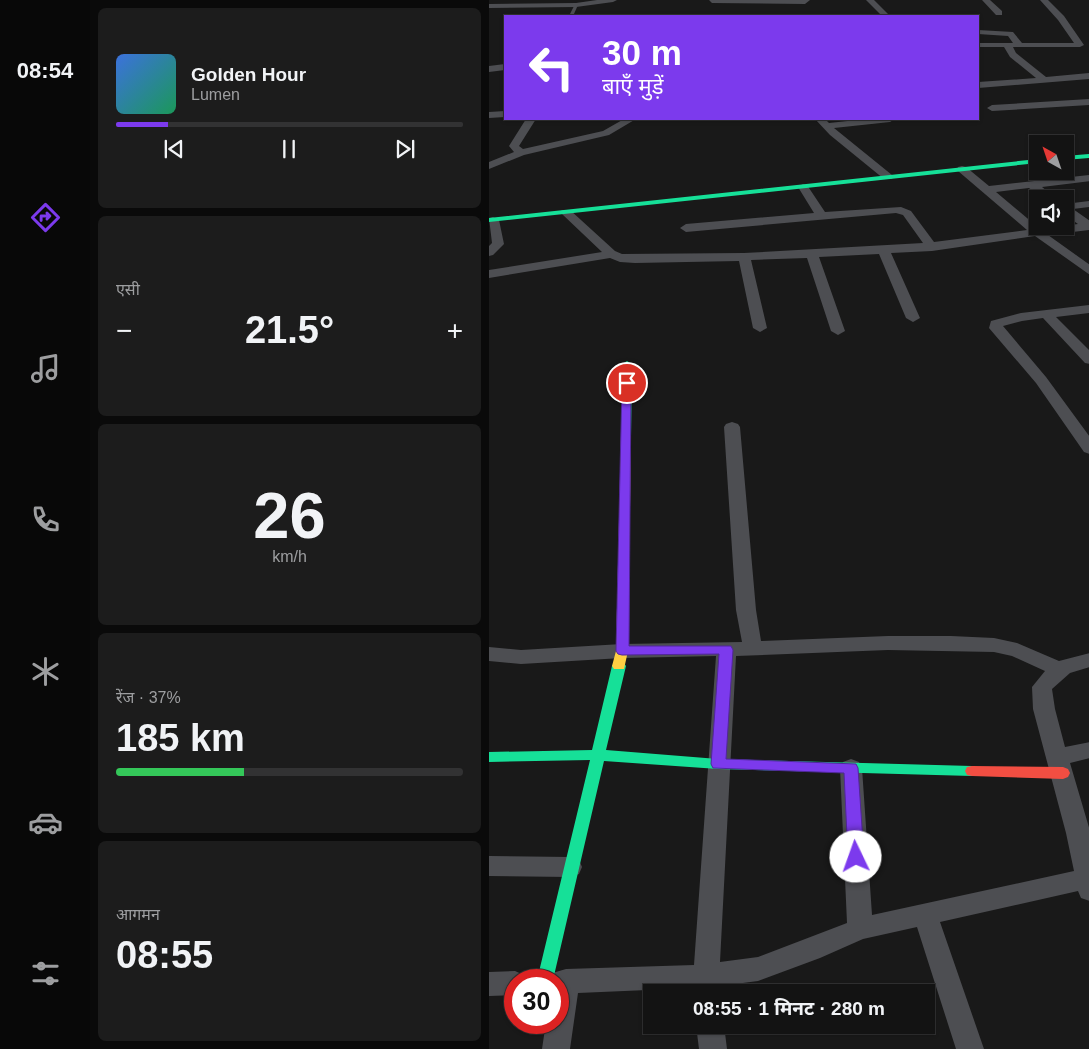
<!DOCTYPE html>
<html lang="hi">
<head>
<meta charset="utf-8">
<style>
  body { margin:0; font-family:Arial,"Noto Sans Devanagari",sans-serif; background:#1c1c1c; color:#f1f3f6; height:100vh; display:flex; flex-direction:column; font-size:19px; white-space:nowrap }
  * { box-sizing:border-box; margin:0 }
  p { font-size:16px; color:#9d9ea0 }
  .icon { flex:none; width:28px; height:28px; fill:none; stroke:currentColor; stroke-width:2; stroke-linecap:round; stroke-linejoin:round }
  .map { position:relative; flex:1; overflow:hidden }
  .side { display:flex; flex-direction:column; gap:8px; padding:8px; background:#0a0a0a; width:399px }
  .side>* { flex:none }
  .top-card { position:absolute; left:15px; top:15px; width:475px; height:105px; border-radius:0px; box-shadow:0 1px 4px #0004,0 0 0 1px #323233; background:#7c3aed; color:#fff; overflow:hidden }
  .needle { width:32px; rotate:320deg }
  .controls { position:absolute; left:540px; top:135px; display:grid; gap:10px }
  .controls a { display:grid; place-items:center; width:45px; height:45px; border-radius:0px; background:#131313; box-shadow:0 1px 4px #0004,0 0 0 1px #323233; font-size:25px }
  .speed { position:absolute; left:15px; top:969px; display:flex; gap:10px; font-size:25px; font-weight:700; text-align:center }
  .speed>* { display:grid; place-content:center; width:65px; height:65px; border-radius:50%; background:#131313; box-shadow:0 1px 4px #0004,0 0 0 1px #323233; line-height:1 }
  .speed .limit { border:8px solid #d22; background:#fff; color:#111 }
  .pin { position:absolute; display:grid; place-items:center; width:42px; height:42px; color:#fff; margin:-21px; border:2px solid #fff; border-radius:50%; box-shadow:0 1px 5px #0007 }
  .me { position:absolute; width:55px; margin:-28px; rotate:357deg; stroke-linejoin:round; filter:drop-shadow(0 0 4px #0008) }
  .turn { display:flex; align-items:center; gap:18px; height:105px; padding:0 15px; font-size:22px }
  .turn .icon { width:65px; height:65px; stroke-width:2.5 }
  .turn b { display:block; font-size:35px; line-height:42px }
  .big { font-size:38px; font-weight:700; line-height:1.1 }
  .side .widget { flex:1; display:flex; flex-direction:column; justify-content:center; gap:8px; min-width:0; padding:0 18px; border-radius:8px; background:#1c1c1c }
  .side .dial { align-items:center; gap:0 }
  .dial b { font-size:65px; line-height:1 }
  .song { display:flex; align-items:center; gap:15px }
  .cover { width:60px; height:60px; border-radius:8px; background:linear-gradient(135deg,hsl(220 70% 55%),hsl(150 70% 35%)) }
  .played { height:5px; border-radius:2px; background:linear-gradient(90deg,#7c3aed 15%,#323233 15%) }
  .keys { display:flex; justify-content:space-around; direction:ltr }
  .heat { display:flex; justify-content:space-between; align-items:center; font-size:28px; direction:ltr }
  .charge { height:8px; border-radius:4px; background:linear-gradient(90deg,#34c759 37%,#323233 0) }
  .trip { position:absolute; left:154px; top:984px; width:292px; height:50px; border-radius:0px; background:#131313; box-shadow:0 1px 4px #0004,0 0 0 1px #323233; font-weight:700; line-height:50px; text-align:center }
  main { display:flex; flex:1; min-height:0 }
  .tab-bar { display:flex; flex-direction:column; width:90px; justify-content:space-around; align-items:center; background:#080808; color:#9d9ea0 }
  .tab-bar .icon { width:35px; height:35px }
  .tab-bar .selected { color:#7c3aed }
  .tab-bar b { font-size:22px; color:#f1f3f6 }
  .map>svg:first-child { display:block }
</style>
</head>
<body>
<main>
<nav class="tab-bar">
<b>08:54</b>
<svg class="icon selected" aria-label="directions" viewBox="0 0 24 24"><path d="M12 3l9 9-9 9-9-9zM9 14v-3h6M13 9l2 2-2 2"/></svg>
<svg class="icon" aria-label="music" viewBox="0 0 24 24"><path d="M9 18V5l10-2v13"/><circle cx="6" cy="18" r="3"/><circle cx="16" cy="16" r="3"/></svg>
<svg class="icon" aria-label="phone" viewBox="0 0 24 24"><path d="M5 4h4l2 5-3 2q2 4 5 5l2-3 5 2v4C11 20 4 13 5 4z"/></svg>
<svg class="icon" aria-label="climate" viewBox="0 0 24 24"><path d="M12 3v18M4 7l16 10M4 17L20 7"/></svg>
<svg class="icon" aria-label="car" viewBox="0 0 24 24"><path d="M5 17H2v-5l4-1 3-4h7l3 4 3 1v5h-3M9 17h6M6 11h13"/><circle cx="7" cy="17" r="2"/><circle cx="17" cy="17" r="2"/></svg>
<svg class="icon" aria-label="filters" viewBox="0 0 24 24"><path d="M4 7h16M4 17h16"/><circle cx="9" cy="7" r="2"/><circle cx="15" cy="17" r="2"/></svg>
</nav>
<section class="side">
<div class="widget">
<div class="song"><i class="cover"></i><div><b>Golden Hour</b><p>Lumen</p></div></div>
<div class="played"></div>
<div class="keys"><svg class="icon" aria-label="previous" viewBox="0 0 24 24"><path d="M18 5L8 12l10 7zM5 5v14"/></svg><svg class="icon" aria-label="pause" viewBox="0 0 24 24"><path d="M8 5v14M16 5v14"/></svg><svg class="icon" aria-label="next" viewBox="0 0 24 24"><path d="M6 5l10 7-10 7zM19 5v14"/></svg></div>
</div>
<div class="widget"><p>एसी</p>
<div class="heat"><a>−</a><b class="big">21.5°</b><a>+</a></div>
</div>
<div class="widget dial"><b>26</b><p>km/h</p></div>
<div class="widget"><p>रेंज · 37%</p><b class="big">185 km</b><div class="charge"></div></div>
<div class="widget"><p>आगमन</p><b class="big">08:55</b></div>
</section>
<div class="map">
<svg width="601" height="1049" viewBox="0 0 601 1049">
  <rect width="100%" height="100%" fill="#191919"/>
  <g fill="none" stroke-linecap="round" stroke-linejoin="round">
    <path fill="#4d4e52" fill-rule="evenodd" d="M86 4 89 5 84 16H80Z"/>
    <path fill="#4d4e52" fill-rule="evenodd" d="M108 0H128L124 2 87 7 0 8V4L87 3Z
      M220 0H321L316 4 223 3Z
      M377 0H385L401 16H393Z
      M493 0H501L513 11V15H507Z
      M551 0H559L575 16 595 45 591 47H524L527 53 557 77 601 73V79L489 88V82L547 78 521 57 515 47H489V43H524L519 36 489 34V30L524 32 533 43H585L569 20Z
      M16 64V70L0 72V66Z
      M601 99V105L503 111 498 108 503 105Z
      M16 111V117L0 118V112Z
      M37 119H47L30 146 34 149 114 131 135 119H147L120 135 35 155 0 169V162L25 152 20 146Z
      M326 119H336L340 123 377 119H406L401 122 345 128 403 175 404 177 403 179H395L341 135Z
      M473 166 477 167 500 186 601 175V181L553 187 568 199H555L540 188 507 192 551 229 589 224 576 215V204L601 201V207L584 209 601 221V230L559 235 601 265V275L546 236 443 251 402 253 431 318 424 322 417 318 390 254 330 257 356 331 349 335 342 331 318 258 262 260 278 328 271 332 264 328 250 261 146 263 131 262 121 258 0 278V270L113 252 73 214 71 212 73 210H81L126 251 133 254 255 253 434 243 414 215 407 213 197 232 191 228 197 224 325 213 309 187 314 184 318 185 336 212 412 207 422 211 445 242 538 230 469 171 468 169 469 167Z
      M4 217 10 220 15 244 4 255 0 256V246L3 243 0 218Z
      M601 305V313L567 317 601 351V364L596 363 554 318 533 321 514 326 557 377 601 437V454L595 452 547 383 500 328 502 321 532 313Z
      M243 422 249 424 251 427 267 610 272 641 399 636H462L505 638 528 643 570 661 601 653V667L581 673 563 689 566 709 576 747 601 742V758L581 763 601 831V901L592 898 589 891 451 922 495 1049H467L428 927 374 939 331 958 269 981 231 986V992H205V988L89 993 81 1049H53L57 1022H69V980H57L60 974 77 969 205 965 227 656 133 658 32 664 0 661V647L32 650 133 644 253 642 247 610 235 427 237 424ZM399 650 505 652 523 656 556 671 543 687 544 709 577 833 585 871 383 915 373 768 370 762 362 759 354 762 351 768 358 923 269 957 231 962 247 656Z
      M0 856 81 857 90 860 93 867 90 874 81 877 0 876Z
      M26 971 35 975 38 980H26V995L0 996V972Z
      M207 1025H235L238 1049H210Z"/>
    <path fill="#16e098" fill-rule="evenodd" d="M601 154V158L576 160V156Z
      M549 159V163L0 222V218Z
      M138 361 143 364 142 436 137 439 132 436 133 364Z
      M130 661 135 663 137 666 117 750 229 759 483 766 488 767 490 771 488 775 483 776 229 769 115 761 64 980H48L101 760 0 762V752L103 750 123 666 125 663Z"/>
    <path fill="#ffcf43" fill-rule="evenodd" d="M137 433 142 436 139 651 135 669H125L123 666 127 651 132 436Z"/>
    <path fill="#f24e42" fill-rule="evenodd" d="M483 766 574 767 579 769 581 773 579 777 574 779 483 776 478 775 476 771 478 767Z"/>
  </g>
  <path fill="#7c3aed" stroke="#51269a" d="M138 380 142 383 140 646H242L244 650 237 759 367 764 369 768 375 857 373 862 367 864 362 862 359 857 355 773 224 768 222 764 230 654 133 655 129 654 127 651 133 383Z"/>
</svg>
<div class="controls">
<a><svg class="needle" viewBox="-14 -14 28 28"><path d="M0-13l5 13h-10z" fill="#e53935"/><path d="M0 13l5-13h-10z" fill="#9d9ea0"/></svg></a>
<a><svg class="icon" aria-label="sound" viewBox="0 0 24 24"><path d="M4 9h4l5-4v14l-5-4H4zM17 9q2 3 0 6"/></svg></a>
</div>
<div class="speed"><div class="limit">30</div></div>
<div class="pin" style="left:138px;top:383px;background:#d93025"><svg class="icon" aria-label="arrive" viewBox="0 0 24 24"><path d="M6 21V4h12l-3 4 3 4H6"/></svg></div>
<svg class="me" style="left:367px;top:857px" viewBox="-20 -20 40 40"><circle r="19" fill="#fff"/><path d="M0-13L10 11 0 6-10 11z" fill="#7c3aed"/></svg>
<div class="trip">08:55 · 1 मिनट · 280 m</div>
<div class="top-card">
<div class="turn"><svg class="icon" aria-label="left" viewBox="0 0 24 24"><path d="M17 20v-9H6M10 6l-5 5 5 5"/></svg><div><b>30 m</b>बाएँ मुड़ें</div></div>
</div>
</div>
</main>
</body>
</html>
